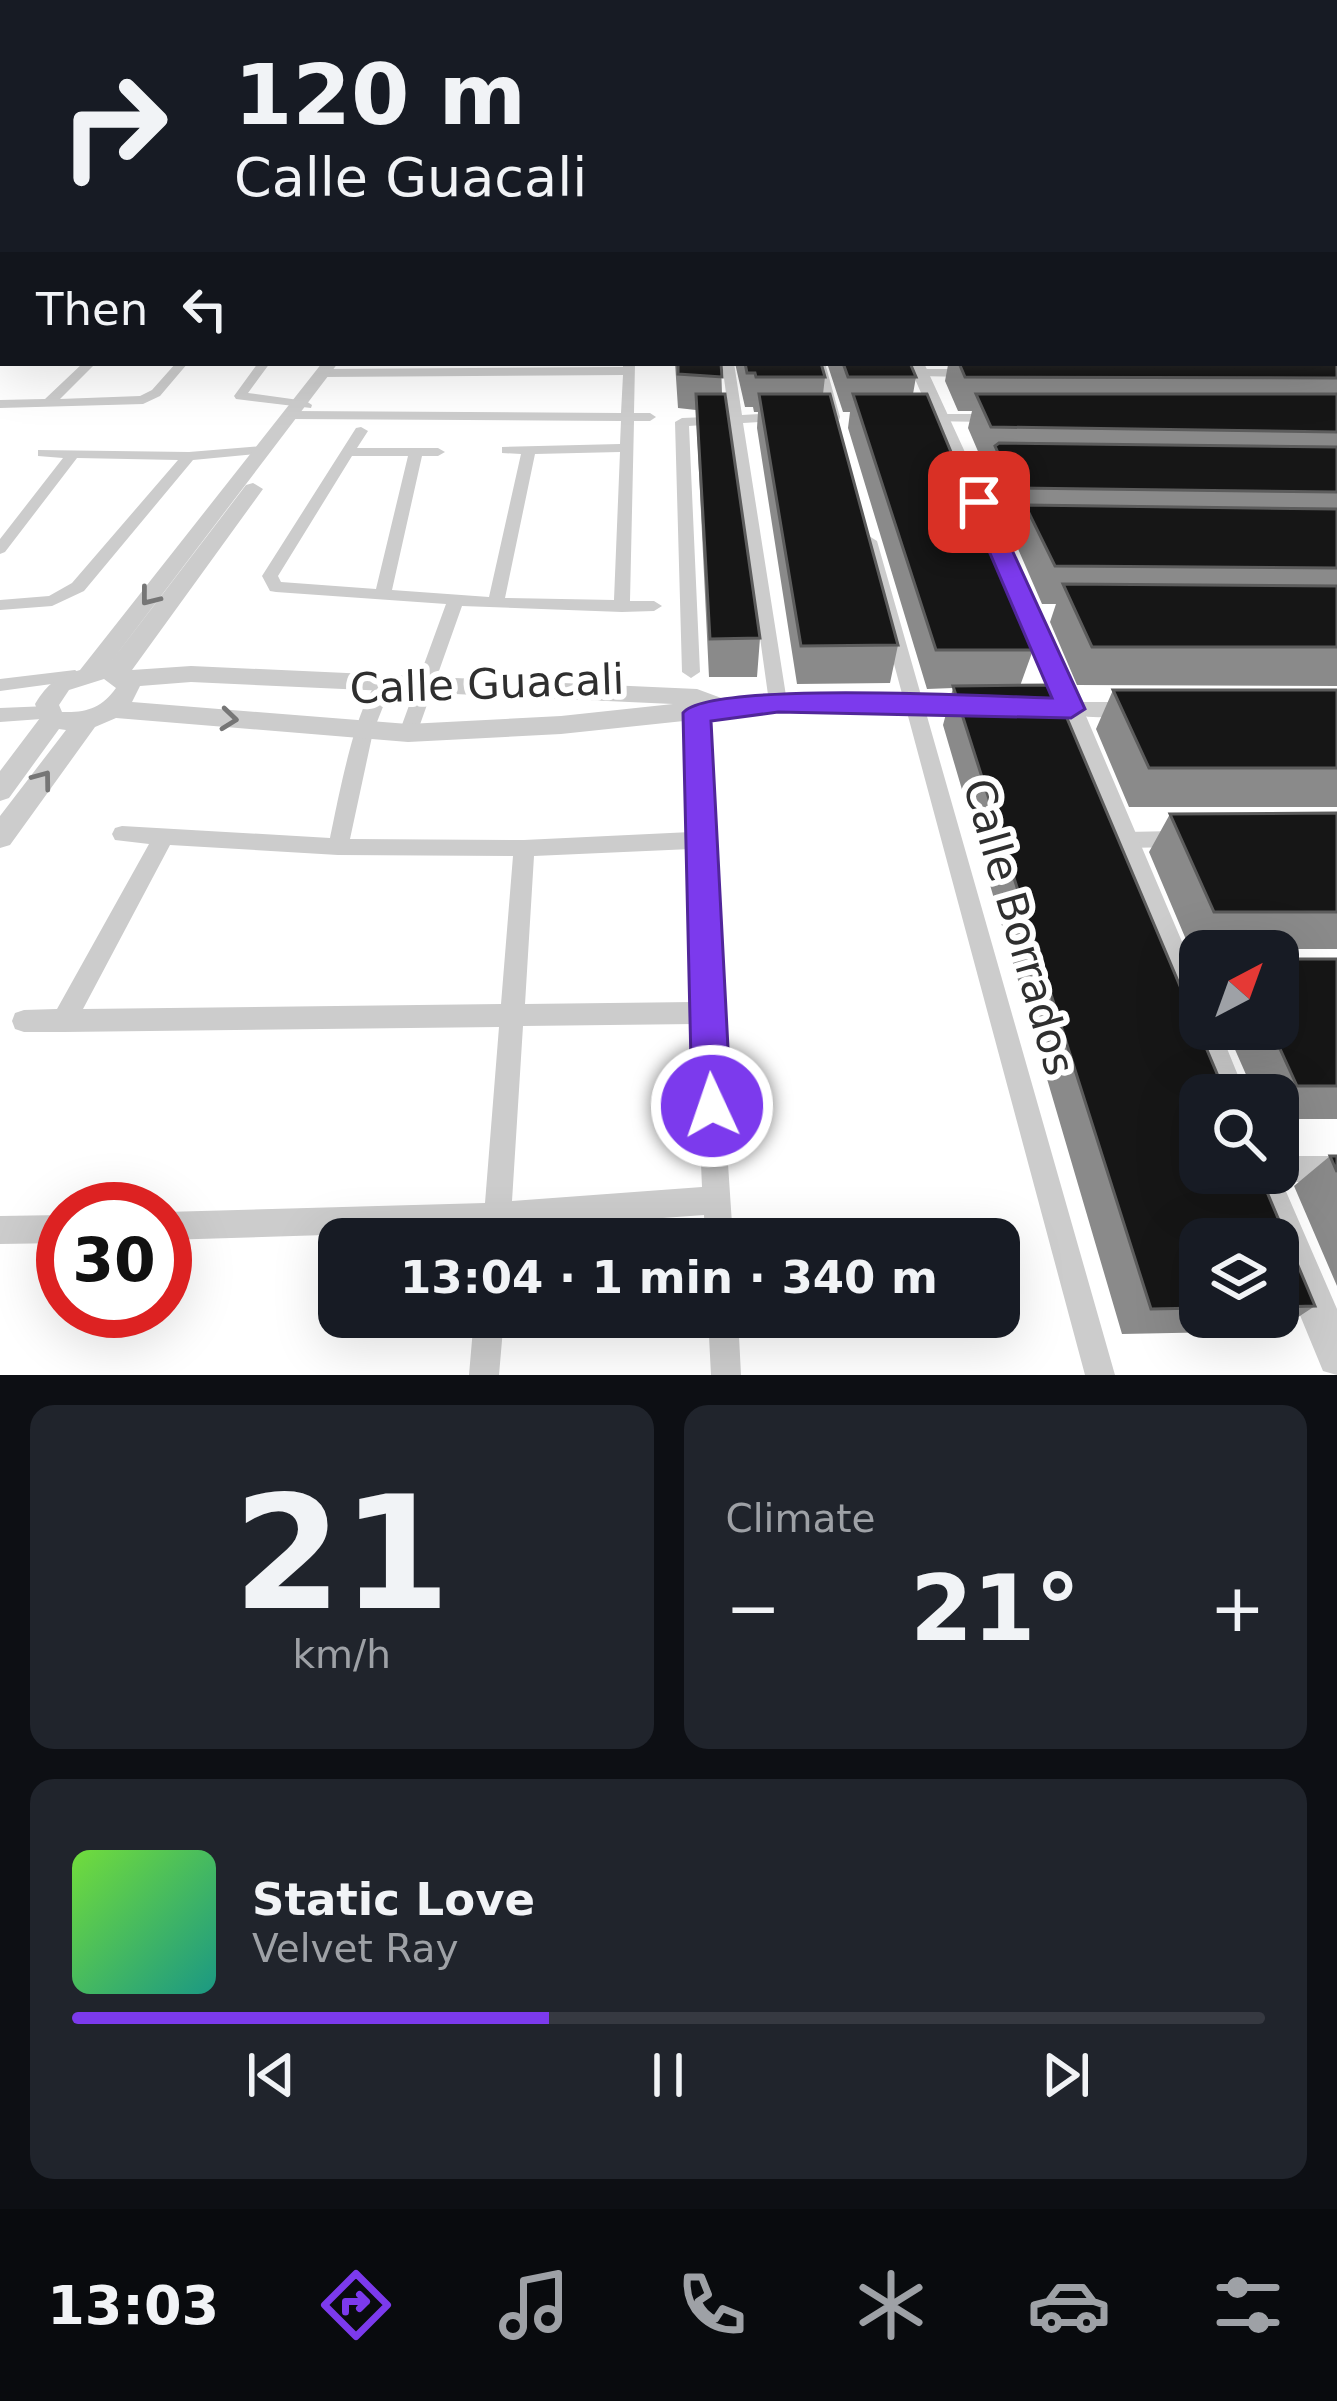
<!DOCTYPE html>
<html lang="en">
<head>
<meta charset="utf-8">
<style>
  body { margin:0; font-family:"DejaVu Sans",sans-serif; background:#20242c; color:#f1f3f6; height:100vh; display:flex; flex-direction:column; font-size:45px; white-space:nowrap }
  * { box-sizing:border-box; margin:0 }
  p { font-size:39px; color:#9ea1a6 }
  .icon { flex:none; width:66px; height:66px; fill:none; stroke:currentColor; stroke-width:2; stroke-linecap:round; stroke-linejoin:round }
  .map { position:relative; height:1375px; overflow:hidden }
  .side { display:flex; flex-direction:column; gap:30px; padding:30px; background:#0d0f14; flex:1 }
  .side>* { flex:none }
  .guide { position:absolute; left:0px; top:0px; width:1338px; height:366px; box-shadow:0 12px 48px #0002; background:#171b24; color:#f1f3f6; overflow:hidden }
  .needle { width:78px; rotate:41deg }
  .buttons { position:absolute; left:1179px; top:930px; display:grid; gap:24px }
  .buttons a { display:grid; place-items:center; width:120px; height:120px; border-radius:24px; background:#171b24; box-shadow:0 12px 48px #0002; font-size:60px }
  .speed { position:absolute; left:36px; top:1182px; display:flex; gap:24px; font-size:60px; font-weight:700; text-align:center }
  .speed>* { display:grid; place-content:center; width:156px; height:156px; border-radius:50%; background:#171b24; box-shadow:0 12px 48px #0002; line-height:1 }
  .speed .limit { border:18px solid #d22; background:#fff; color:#111 }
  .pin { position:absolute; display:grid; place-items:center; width:102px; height:102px; color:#fff; margin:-51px; border-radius:24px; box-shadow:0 6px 18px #0006 }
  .me { position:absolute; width:132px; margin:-66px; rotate:357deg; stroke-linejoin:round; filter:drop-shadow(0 0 9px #0008) }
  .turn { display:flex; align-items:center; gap:42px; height:252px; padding:0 36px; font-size:54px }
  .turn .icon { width:156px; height:156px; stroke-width:2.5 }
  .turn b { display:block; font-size:84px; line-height:102px }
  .then { display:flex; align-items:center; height:114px; padding:0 36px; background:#0003; gap:24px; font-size:45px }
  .big { font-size:90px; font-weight:700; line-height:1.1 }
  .side .card { flex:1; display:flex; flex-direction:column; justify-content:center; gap:18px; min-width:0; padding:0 42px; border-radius:24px; background:#20242c }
  .side .dial { align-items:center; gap:0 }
  .dial b { font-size:156px; line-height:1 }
  .song { display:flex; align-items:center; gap:36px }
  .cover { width:144px; height:144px; border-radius:18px; background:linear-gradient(135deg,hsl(100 70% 55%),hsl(170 70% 35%)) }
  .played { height:12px; border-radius:6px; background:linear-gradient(90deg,#7c3aed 40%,#363941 40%) }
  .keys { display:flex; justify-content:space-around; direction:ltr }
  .heat { display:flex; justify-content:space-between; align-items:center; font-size:66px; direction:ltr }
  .side .tiles { flex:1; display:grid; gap:30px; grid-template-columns:1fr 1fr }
  .card:last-child { grid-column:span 2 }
  .trip { position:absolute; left:318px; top:1218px; width:702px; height:120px; border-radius:24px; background:#171b24; box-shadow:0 12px 48px #0002; font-weight:700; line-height:120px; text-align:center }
  .menu { display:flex; height:192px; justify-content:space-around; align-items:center; background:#090b0e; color:#9ea1a6 }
  .menu .icon { width:84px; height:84px }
  .menu .on { color:#7c3aed }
  .menu b { font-size:54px; color:#f1f3f6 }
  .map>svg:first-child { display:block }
</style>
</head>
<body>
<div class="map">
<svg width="1337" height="1375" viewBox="0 0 1337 1375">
  <rect width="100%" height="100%" fill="#fff"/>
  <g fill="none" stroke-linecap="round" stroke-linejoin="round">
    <path fill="#ccc" fill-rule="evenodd" d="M0 221H3V227H0Z
      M3 288V295L0 296V289Z
      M3 356V363H7L0 366V357Z
      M83 363H96L60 399 140 396 152 390 176 363H188L160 396 143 404 0 408V400L45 399Z
      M258 363H270L248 393 306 401 312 405 311 408 236 399 234 396Z
      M623 363H635L634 413H650L656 417 650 421H634L630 601H654L662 606 654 611 622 612 462 606 417 733 415 738H401L399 733 446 604 276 592 270 591 262 576 356 428 361 427 368 431 357 448H438L445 452 438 456H422L392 590 489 597 521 454 502 453V447L620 444 621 421 290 419 284 415 290 411 621 413 623 375 324 377 318 373 324 369 623 367ZM620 452 614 600 505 598 535 454ZM352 456H408L376 589 281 582 278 576Z
      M722 363H734L742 415 780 413 786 417 780 421 743 423 787 702 778 708 769 702 730 423 689 426 700 672 691 678 682 672 675 422 682 418 729 416Z
      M813 363H825L840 417 839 420 828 417Z
      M920 369H968L974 373 968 377 916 376V370Z
      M928 414H990L997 418 990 422 923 421V415Z
      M263 446 270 450 268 453 193 460 84 591 52 606 0 610V600L49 596 72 583 178 460 77 458 5 552 0 554V539L63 458 38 456V450L189 452Z
      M869 536 877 541 1115 1375H1085L861 541Z
      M75 670 84 676 81 680 0 691V679Z
      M383 678 392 684 373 732 350 839 524 840 691 832 688 697 691 692H703L706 697 718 1013 733 1239H705L704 1215 511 1229 510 1239H482L483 1230 165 1240V1212L485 1203 499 1027 64 1032H24L15 1029 12 1021 15 1013 24 1010 57 1009 149 844 115 840 112 834 115 828 122 826 330 838C337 806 357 692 383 678ZM170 845 338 855 513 856 501 1004 83 1009ZM691 849 694 1002 525 1004 534 856ZM695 1024 702 1187 512 1201 523 1026Z
      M1071 702H1126L1135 709C1120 720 1077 720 1062 709Z
      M48 706 55 708 57 713 55 718 0 722V708Z
      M1176 831 1183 833 1186 839 1183 845 1176 847 1125 848 1118 846 1115 840 1118 834 1125 832Z
      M1278 1156H1337V1182H1278L1268 1179 1266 1173H1278Z
      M63 1215V1243L0 1244V1216Z
      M474 1317H504L499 1375H469Z
      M708 1317H738L741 1375H711Z"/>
    <path fill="#ccc" fill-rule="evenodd" d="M3 199V208L0 209V200Z
      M0 249H3V257H0Z
      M322 363H338L110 663 246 485 253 483 263 489 132 670 191 666 697 689 724 699 778 693 977 697 989 706 977 715 778 711 561 734 408 742 116 718 95 727 10 845 0 848V816L66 730 59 729 9 798 0 801V771L40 718 35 704C48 683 57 677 80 670ZM104 679 116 688C102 708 86 713 62 712L59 705 69 690ZM191 682 673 704 561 716 408 724 132 702 140 686Z
      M908 363H924L1083 709 1200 984V1029H1219L1246 1095H1212L1062 717H1030L1018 708 1030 699 1055 700Z
      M1242 1173H1278L1337 1309V1375L1323 1371 1278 1262V1239H1269Z"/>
  </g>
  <path fill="#8a8a8a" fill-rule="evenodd" d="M1335 183H1337V686L1077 685 1050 622 1056 604H1042L1015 542 1020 525H1004L986 482 991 463H983L968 428 972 411H958L945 381 948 365 943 363H1335Z
    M675 363H721L722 394 760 638 757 677H709L696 410 678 408Z
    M735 363H821L825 377 823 394 898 645 890 683 797 684 757 428 758 412H754L753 407H745Z
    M827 363H910L916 377 913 394 1033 650 1020 686 1315 1306 1277 1331 1122 1334 943 725 953 688 927 689 848 428 850 412H843ZM1200 1239H1278V1317H1200Z
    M1113 690H1337V807H1129L1096 729Z
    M1337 813V949H1190L1149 852 1170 814Z
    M1337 959V1119H1278V1095H1255L1226 1029H1278Z
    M1330 1156H1337V1286L1294 1186Z"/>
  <path fill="#161616" stroke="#5c5c5c" stroke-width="3" d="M1335 183H1337V332H1335Z
    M1335 349H1337V378L965 377 959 363H1335Z
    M678 363H721L722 377 678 374Z
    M745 363H821L825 377H756L755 373H747Z
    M843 363H910L916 377H848Z
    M696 394H725L760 638 710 639Z
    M759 394H830L898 645 801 646Z
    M853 394H927L1033 650H936Z
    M976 394H1337V432L991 427Z
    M999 443 1337 447V492L1014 488 995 446Z
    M1025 505 1337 509V568L1055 566Z
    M1063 584 1337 586V647H1092Z
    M1053 685 1226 1095H1200V1173H1259L1315 1306 1278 1307V1239H1200V1308L1151 1309 953 686Z
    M1113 690H1337V768H1149Z
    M1337 813V912H1214L1170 814Z
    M1278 959H1337V1086H1297L1271 1029H1278Z
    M1330 1156H1337V1172Z"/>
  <defs><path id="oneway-chevron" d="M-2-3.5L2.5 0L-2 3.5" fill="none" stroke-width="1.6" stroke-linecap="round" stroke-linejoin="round" transform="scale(3)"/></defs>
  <g stroke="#767676">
    <use href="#oneway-chevron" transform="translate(149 597) rotate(128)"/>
    <use href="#oneway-chevron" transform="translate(229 719) rotate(6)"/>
    <use href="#oneway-chevron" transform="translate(43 779) rotate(-53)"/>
  </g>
  <linearGradient id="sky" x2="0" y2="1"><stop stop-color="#9cc6e7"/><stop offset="0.49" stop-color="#fff"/><stop offset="1" stop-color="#fff" stop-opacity="0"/></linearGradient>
  <rect width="1337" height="375" fill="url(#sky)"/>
  <path fill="#7c3aed" stroke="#51269a" stroke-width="3" d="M979 496 990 502 1085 709 1071 718 778 712 711 721 731 1106 725 1120 712 1126 698 1120 692 1106 683 713C707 680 998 697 1052 698L968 502Z"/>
  <g text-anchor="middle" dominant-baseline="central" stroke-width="12" stroke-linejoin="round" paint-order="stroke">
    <g font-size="42" fill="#2f2f2f" stroke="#fff">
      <text transform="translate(487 684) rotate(-2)">Calle Guacali</text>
      <text transform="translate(1019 927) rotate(74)">Calle Borrados</text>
    </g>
  </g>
</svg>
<div class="buttons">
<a><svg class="needle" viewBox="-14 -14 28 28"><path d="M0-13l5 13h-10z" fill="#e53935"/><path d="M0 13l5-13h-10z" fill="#9ea1a6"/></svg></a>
<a><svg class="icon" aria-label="search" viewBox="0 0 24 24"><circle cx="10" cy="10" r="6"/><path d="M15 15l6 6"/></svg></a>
<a><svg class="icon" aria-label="layers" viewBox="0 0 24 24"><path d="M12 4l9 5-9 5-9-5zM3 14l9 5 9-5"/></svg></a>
</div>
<div class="speed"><div class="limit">30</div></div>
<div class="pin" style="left:979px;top:502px;background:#d93025"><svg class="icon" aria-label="arrive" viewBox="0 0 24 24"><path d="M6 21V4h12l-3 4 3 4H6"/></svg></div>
<svg class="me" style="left:712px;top:1106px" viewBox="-20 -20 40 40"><circle r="17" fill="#7c3aed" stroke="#fff" stroke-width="3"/><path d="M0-11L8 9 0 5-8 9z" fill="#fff"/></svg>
<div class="trip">13:04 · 1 min · 340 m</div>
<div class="guide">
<div class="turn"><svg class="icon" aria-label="right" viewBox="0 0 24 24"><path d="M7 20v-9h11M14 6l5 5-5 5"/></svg><div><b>120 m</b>Calle Guacali</div></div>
<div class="then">Then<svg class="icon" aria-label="left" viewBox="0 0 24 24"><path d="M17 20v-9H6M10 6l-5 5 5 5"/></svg></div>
</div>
</div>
<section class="side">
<div class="tiles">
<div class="card dial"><b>21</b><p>km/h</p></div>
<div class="card"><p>Climate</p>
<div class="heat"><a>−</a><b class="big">21°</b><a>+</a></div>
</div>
<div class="card">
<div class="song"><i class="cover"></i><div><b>Static Love</b><p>Velvet Ray</p></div></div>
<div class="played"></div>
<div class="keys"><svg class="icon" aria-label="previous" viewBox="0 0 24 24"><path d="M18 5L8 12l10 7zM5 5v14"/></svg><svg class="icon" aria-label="pause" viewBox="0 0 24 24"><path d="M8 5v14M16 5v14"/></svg><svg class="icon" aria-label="next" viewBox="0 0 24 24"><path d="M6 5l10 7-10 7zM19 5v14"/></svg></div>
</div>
</div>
</section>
<nav class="menu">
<b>13:03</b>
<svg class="icon on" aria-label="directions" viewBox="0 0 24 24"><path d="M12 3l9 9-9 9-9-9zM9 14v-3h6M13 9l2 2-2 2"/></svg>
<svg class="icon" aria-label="music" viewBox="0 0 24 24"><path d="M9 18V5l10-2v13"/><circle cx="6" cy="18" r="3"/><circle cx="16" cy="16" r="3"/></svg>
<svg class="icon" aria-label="phone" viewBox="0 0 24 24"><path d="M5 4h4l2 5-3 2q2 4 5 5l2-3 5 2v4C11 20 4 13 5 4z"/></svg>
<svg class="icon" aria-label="climate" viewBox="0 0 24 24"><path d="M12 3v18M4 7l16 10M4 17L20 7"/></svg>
<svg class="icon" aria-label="car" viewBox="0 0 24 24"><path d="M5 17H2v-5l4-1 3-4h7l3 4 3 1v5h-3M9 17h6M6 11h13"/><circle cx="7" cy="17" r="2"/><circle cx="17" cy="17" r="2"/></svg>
<svg class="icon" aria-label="filters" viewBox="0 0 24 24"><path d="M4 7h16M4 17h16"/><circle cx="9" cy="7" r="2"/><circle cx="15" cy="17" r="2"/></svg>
</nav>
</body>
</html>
